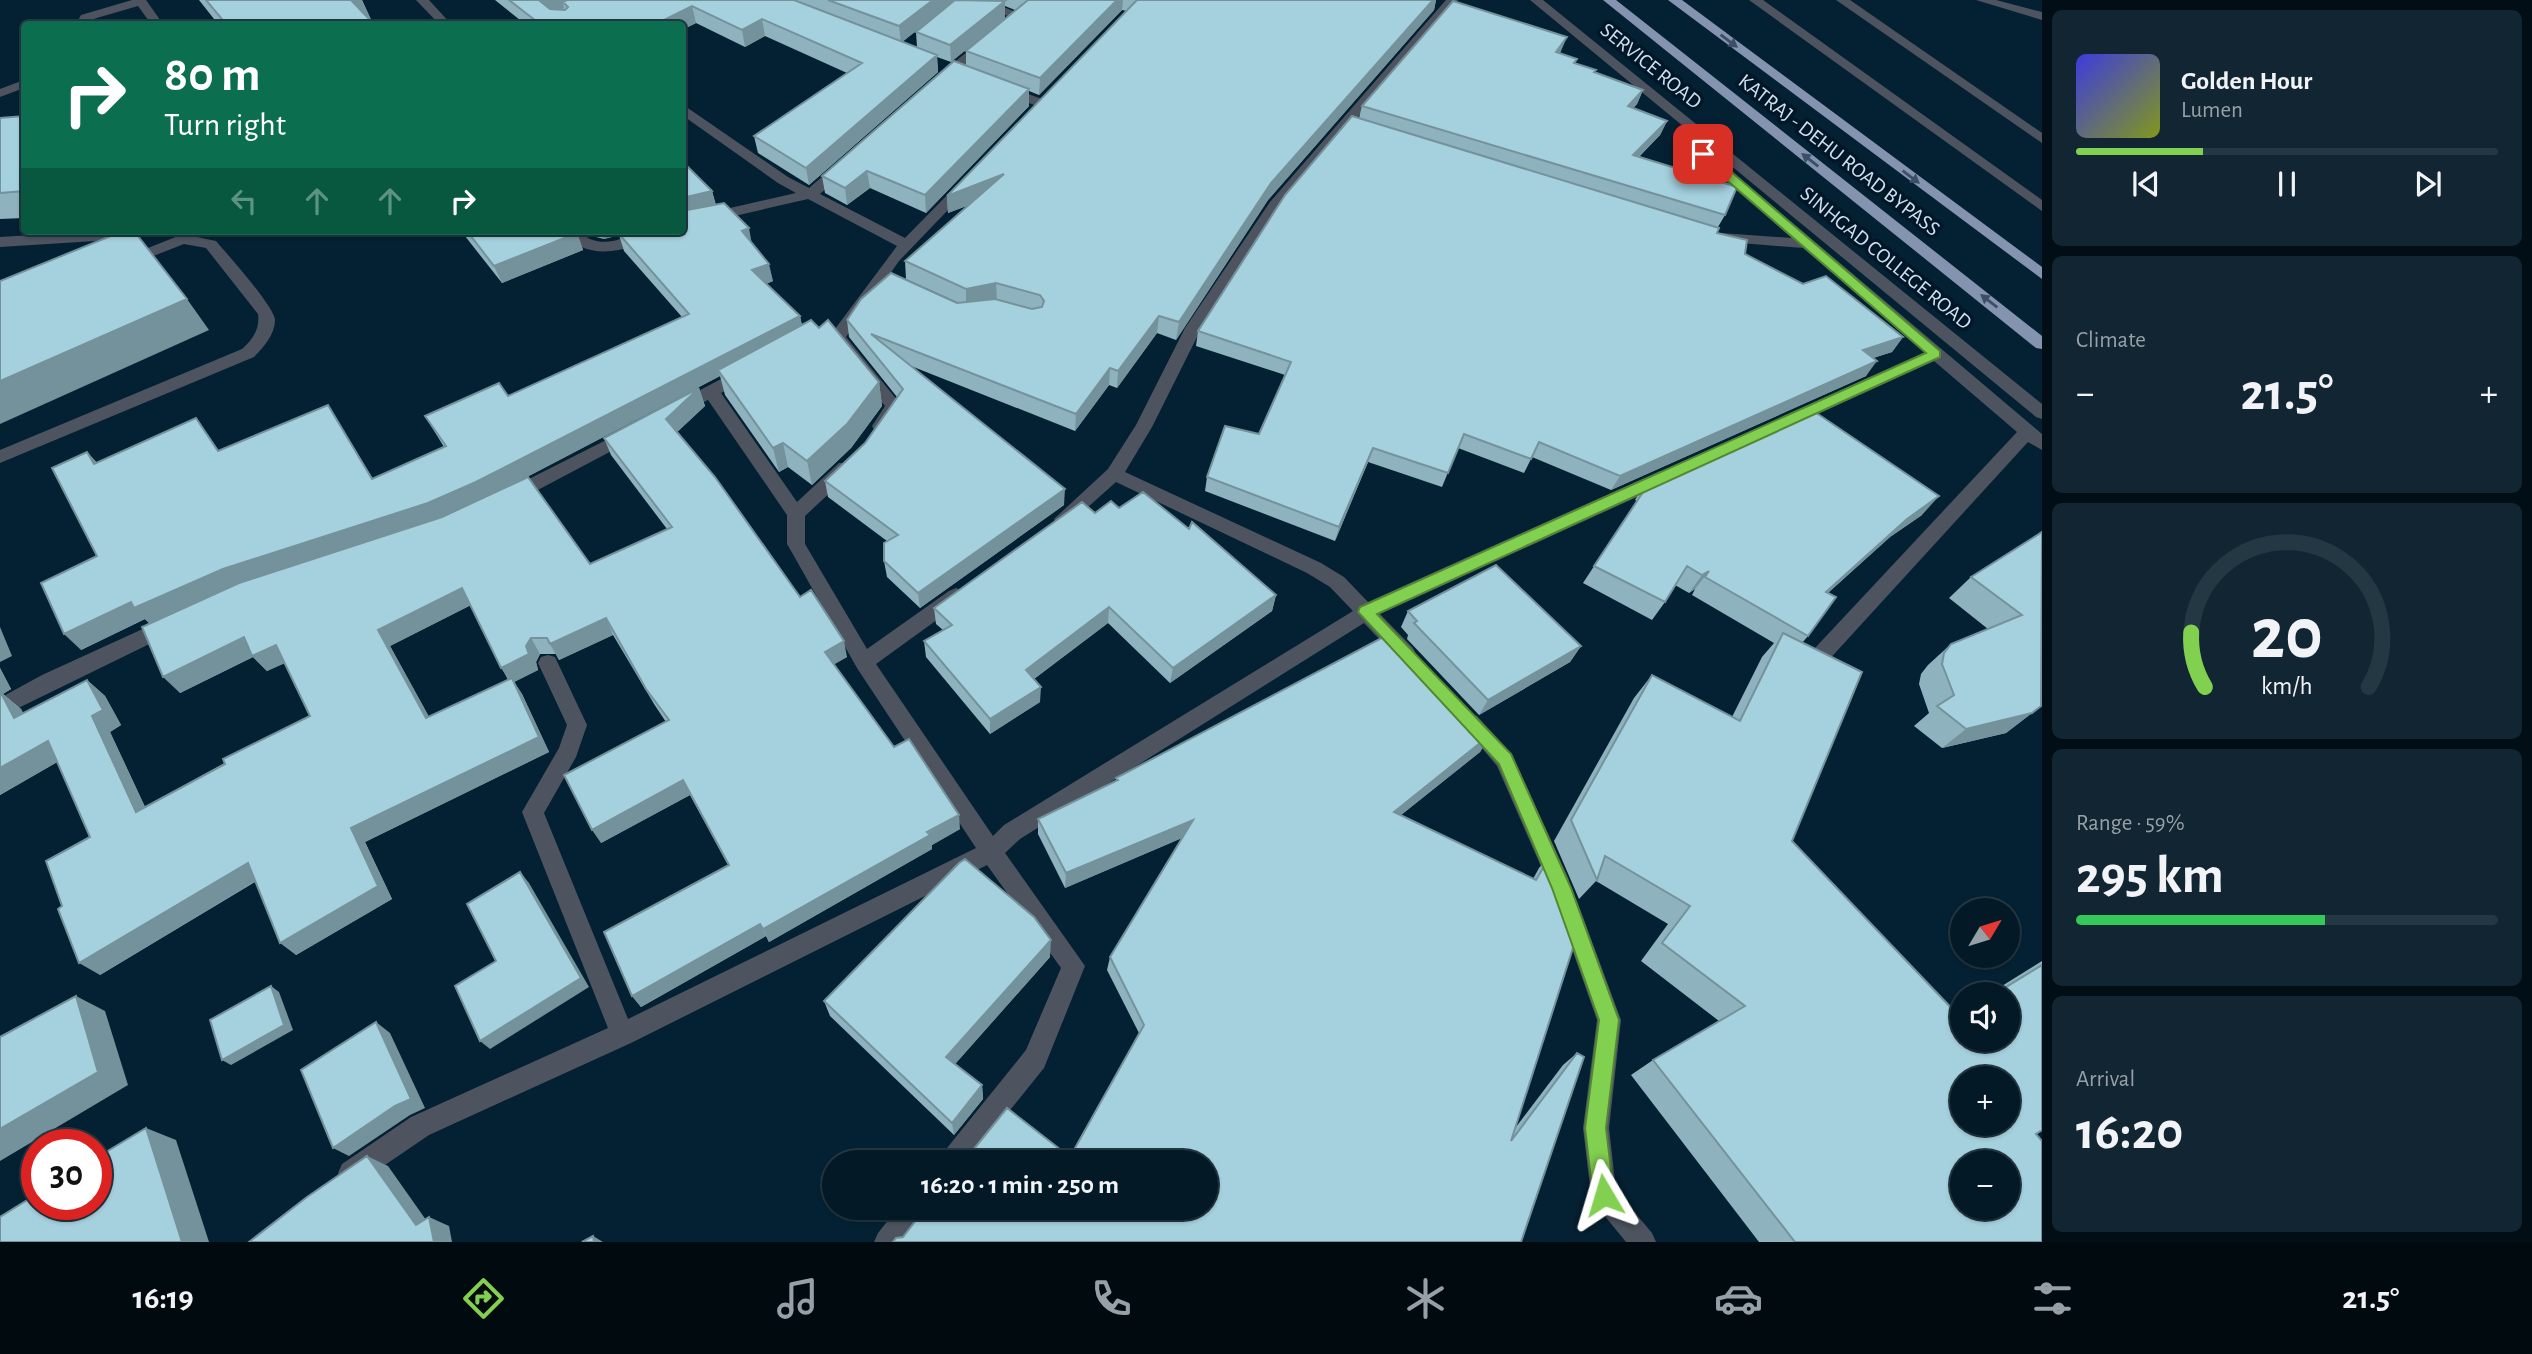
<!DOCTYPE html>
<html lang="en">
<head>
<meta charset="utf-8">
<style>
  body { margin:0; font-family:"Alegreya Sans",sans-serif; background:#112632; color:#f1f3f6; height:100vh; display:flex; flex-direction:column; font-size:26px; white-space:nowrap }
  * { box-sizing:border-box; margin:0 }
  p { font-size:23px; color:#97a0a7 }
  .icon { flex:none; width:38px; height:38px; fill:none; stroke:currentColor; stroke-width:2; stroke-linecap:round; stroke-linejoin:round }
  .map { position:relative; flex:1; overflow:hidden }
  .side { display:flex; flex-direction:column; gap:10px; padding:10px; background:#020e15; width:490px }
  .side>* { flex:none }
  .hud { position:absolute; left:21px; top:21px; width:665px; height:214px; border-radius:7px; box-shadow:0 2px 5px #0004,0 0 0 2px #243843; background:#0b6e4f; color:#fff; overflow:hidden }
  .needle { width:46px; rotate:52deg }
  .fabs { position:absolute; left:1950px; top:898px; display:grid; gap:14px }
  .fabs a { display:grid; place-items:center; width:70px; height:70px; border-radius:50%; background:#031926; box-shadow:0 2px 5px #0004,0 0 0 2px #243843; font-size:35px }
  .speed { position:absolute; left:21px; top:1129px; display:flex; gap:14px; font-size:35px; font-weight:700; text-align:center }
  .speed>* { display:grid; place-content:center; width:91px; height:91px; border-radius:50%; background:#031926; box-shadow:0 2px 5px #0004,0 0 0 2px #243843; line-height:1 }
  .speed .limit { border:10px solid #d22; background:#fff; color:#111 }
  .pin { position:absolute; display:grid; place-items:center; width:60px; height:60px; color:#fff; margin:-30px; border-radius:14px; box-shadow:0 4px 10px #0006 }
  .me { position:absolute; width:77px; margin:-38px; rotate:353deg; stroke-linejoin:round; filter:drop-shadow(0 0 5px #0008) }
  .turn { display:flex; align-items:center; gap:24px; height:147px; padding:0 28px; font-size:32px }
  .turn .icon { width:91px; height:91px; stroke-width:2.5 }
  .turn b { display:block; font-size:49px; line-height:60px }
  .lanes { display:flex; align-items:center; height:66px; padding:0 28px; background:#0003; justify-content:center; gap:35px; direction:ltr }
  .lanes .off { opacity:.35 }
  .big { font-size:52px; font-weight:600; line-height:1.1 }
  .side .widget { flex:1; display:flex; flex-direction:column; justify-content:center; gap:10px; min-width:0; padding:0 24px; border-radius:10px; background:#112632 }
  .side .dial { align-items:center; gap:0 }
  .dial svg { height:182px; overflow:visible; fill:none; stroke:#243843; stroke-width:7; stroke-linecap:round; text-anchor:middle }
  .dial text { fill:#f1f3f6; stroke:none }
  .song { display:flex; align-items:center; gap:21px }
  .cover { width:84px; height:84px; border-radius:10px; background:linear-gradient(135deg,hsl(240 70% 55%),hsl(70 70% 35%)) }
  .played { height:7px; border-radius:4px; background:linear-gradient(90deg,#82d04f 30%,#243843 30%) }
  .keys { display:flex; justify-content:space-around; direction:ltr }
  .heat { display:flex; justify-content:space-between; align-items:center; font-size:38px; direction:ltr }
  .charge { height:10px; border-radius:5px; background:linear-gradient(90deg,#34c759 59%,#243843 0) }
  .trip { position:absolute; left:822px; top:1150px; width:396px; height:70px; border-radius:35px; background:#031926; box-shadow:0 2px 5px #0004,0 0 0 2px #243843; font-weight:600; line-height:70px; text-align:center }
  .menu { display:flex; height:112px; justify-content:space-around; align-items:center; background:#010a0f; color:#97a0a7 }
  .menu .icon { width:49px; height:49px }
  .menu .current { color:#82d04f }
  .menu b { font-size:32px; color:#f1f3f6 }
  main { display:flex; flex:1; min-height:0 }
  .map>svg:first-child { display:block }
</style>
</head>
<body>
<main>
<div class="map">
<svg width="2042" height="1242" viewBox="0 0 2042 1242">
  <rect width="100%" height="100%" fill="#042133"/>
  <g fill="none" stroke-linecap="round" stroke-linejoin="round">
    <path fill="#4d5460" fill-rule="evenodd" d="M1976 0H1996L2042 12V20Z"/>
    <path fill="#4d5460" fill-rule="evenodd" d="M132 0H146L163 24H151L138 6 90 20 88 24H76L81 15Z
      M416 0H429L451 24H439Z
      M970 0H987L1025 16 946 83H936V77L1010 17Z
      M1446 0H1458L1280 208 1201 329 1152 427 1125 472 1321 563 1344 577 1368 602 1660 471H1672L1675 476 1672 481 1380 614 1413 648 1416 654 1413 660 1406 662 1399 660 1364 623 1020 839 1005 853 1085 966 1044 1068 968 1162H939L943 1153 1026 1050 1061 968 987 865 631 1043 429 1135 360 1182 351 1186 342 1182 338 1173 342 1164 411 1117 608 1028 522 812 559 748 567 725 538 663 541 657 548 655 555 657 587 725 576 757 544 813 628 1019 976 848 857 668 790 549 787 544V515L708 400 678 415 670 409 672 405 738 370H750L752 374 750 378 721 393 797 502 839 463H851L854 468 851 473 805 516V544L867 649 949 591 956 588 963 591 965 596 963 601 876 664 993 836 1004 825 1353 611 1330 587 1307 573 1116 482 1069 524H1057L1054 519 1108 469 1136 425 1185 328 1270 202Z
      M1836 0H1850L2042 133V143Z
      M24 80V88L0 97V89Z
      M1005 86 1045 100 1047 103 1040 107 1000 93V87Z
      M682 104 788 177 809 188 837 164H847V170L820 194 905 238 960 182 965 181 972 185 899 261 846 337 902 406 886 430H874L872 426 885 406 829 337 897 246 808 199 682 228V219L796 193 778 183 682 115Z
      M1705 132 1712 136 1710 153 2042 434V450L2028 442 1815 675 1808 677 1801 675 1798 669 1801 663 2017 432 1934 361 1796 424H1784L1782 420 1784 416 1925 352 1803 248 1716 241 1714 238 1716 235 1721 233 1792 238 1698 157V136Z
      M97 231H123L121 234 95 241 0 247V237Z
      M562 231H578C602 252 621 237 647 231 654 230 663 231 670 231L668 234C633 247 590 267 562 231Z
      M183 234 216 241C227 254 274 306 275 320 275 334 264 347 254 357L0 463V450L242 349C253 339 260 329 258 314L206 248 184 244 133 264H123L120 261 123 258Z
      M630 428 636 430 639 434 636 438 517 501H505L502 496 505 491Z
      M169 617 176 619 179 625 176 631 0 717V698L42 675Z
      M1470 713 1477 716 1512 754 1569 880 1566 887 1558 890 1550 887 1497 766 1460 722 1463 716Z
      M1569 898 1577 901 1580 909 1621 1020 1609 1128 1616 1190 1652 1233 1656 1242H1626L1595 1204 1591 1195 1583 1128 1597 1020 1558 909 1561 901Z
      M898 1208H928L924 1217 904 1242H874L878 1233Z"/>
    <path fill="#4d5460" fill-rule="evenodd" d="M1530 0H1543L2042 404V419L2036 417Z
      M1749 0H1763L2042 200V211Z"/>
    <path fill="#8494b0" fill-rule="evenodd" d="M1603 0H1616L2042 336V349L2036 348Z
      M1668 0H1682L2042 267V279Z"/>
  </g>
  <path fill="#8eb3be" fill-rule="evenodd" d="M199 0H362L373 24H218Z
    M495 0H955L902 42 917 47 916 32 955 0H1436L1434 10 1268 200 1176 340 1157 333 1117 388 1109 385 1075 431 911 366 1064 505 920 608 887 577 884 561 887 541 828 497 825 481 865 443 897 397 849 337 847 320 959 303 906 279 905 261 969 205 948 213 947 196 1127 11 1122 10 1039 95 1029 91V106L926 213 870 188 847 205 825 193 822 176 966 65V51L1015 10 1005 6V18L951 62 937 57 938 72 809 185 758 153 754 136 847 73 765 36 745 47 696 23 682 30V24H525Z
    M1561 51 1560 53 1577 59 1575 63 1595 73 1643 90 1637 104 1633 108 1667 121 1660 135 1639 157 1725 215 1718 227 1717 233 1745 254 1903 337 1892 352 1873 358 1866 376 1611 490 1532 457 1524 473 1458 448 1442 487 1368 462 1335 541 1205 491 1207 477 1259 434 1285 375 1196 346 1198 331 1359 118 1362 106Z
    M24 116V218L0 219V118Z
    M712 191 716 205 752 243 773 281 766 284 800 316 802 325 879 382 882 406 851 448 812 485 788 467 779 472 725 395 720 376 521 480 590 564 667 529 611 455 604 438 699 388 705 406 677 432 800 597 847 657 834 664 894 747 960 829 932 845V849L769 942 766 936 641 1007 632 996 728 865 690 795 601 843 666 722 654 704 613 635 559 660 556 654H540L536 662 538 670 514 682 522 694 549 752 365 842 392 899 296 955 255 882 100 975 62 906 90 837 57 762 0 795V668L11 689 3 694 21 709 23 713 87 680 105 696 121 725 110 732 145 807 310 716 284 663 267 671 253 657 180 693 149 623 145 619 81 650 97 556 87 452 97 463 208 435 219 451 328 405 373 479 444 447 425 416 508 396 682 317 624 251 619 235 604 239 588 235 582 231H682ZM471 605 508 680 429 717 390 646Z
    M461 231H574L577 233 583 250 502 283Z
    M1646 482 1922 515 1890 537 1828 593 1808 636 1802 643 1792 841 1957 1014 1962 1011V1040L2007 994H1989L2042 961V1130L2036 1134 2042 1242H1759L1631 1075 1653 1060 1719 1021 1641 961 1668 924 1596 881 1579 899 1554 841 1634 698 1652 675 1732 717 1762 657 1774 643 1692 595 1695 589 1689 593 1675 585 1665 602 1652 620 1583 583 1637 501 1635 500Z
    M1119 508 1189 529 1276 595 1272 611 1170 683 1108 623 1034 679 1040 702 990 734 926 657 924 641 943 630 936 624 934 608 1095 513Z
    M2042 532 2041 706 2006 733 1942 748 1914 726 1929 713 1919 684 1921 674 1928 665 1951 644 1988 629 1949 598 1971 577Z
    M1408 611 1581 646 1570 662 1479 715 1407 639 1408 635 1401 627Z
    M1466 713 1490 735 1480 752 1401 815 1533 879 1539 868 1552 853 1516 1127 1563 1065 1577 1053 1521 1242 903 1237 1070 1157 1139 1033 1107 970 1110 957 1182 838 1065 888 1038 834V819L1116 781V778Z
    M1050 957 955 1064 982 1085 983 1099 954 1135 830 1016 824 1001Z"/>
  <path fill="#74929b" d="M351 0H362L373 24H356Z
    M542 0H578L563 2 564 8 545 18 540 1Z
    M933 0H955L901 43 899 26Z
    M1117 0H1123L1122 10 1039 95 1040 78Z
    M1433 0H1436L1434 10 1268 200 1176 340 1179 322 1271 183Z
    M1005 1V18L951 62 950 45Z
    M692 6 696 23 682 30V24H656Z
    M762 19 765 36 745 47 742 30Z
    M1567 37 1561 51 1551 66 1556 52Z
    M937 55 938 72 809 185 806 168Z
    M1029 89V106L926 213 925 195Z
    M1643 90 1637 104 1622 121 1628 106Z
    M1667 121 1660 135 1626 169 1633 155Z
    M867 171 870 188 847 205 845 188Z
    M1004 174V192L948 213 947 196Z
    M712 191 716 208 682 216V198Z
    M749 228 752 245 742 231Z
    M601 231H636L604 239Z
    M577 233 583 250 502 283 494 266Z
    M769 264 773 281 756 288 752 270Z
    M996 283 997 300 966 306V289Z
    M187 299 209 330 0 424V381Z
    M800 316 803 333 718 370 720 376 485 499 438 520 150 624 145 619 81 650 64 634 131 602Z
    M1159 316 1157 333 1117 388 1118 371Z
    M1903 337 1892 352 1852 365 1863 350Z
    M1877 361 1866 376 1611 490 1620 476Z
    M1110 368 1109 385 1075 431 1076 414Z
    M879 382 882 406 851 448 812 485 807 461Z
    M699 388 705 406 672 437 666 419Z
    M783 443 788 467 779 472 773 448Z
    M1373 448 1368 462 1335 541 1339 527Z
    M87 452 102 468 94 464Z
    M1065 489 1064 505 920 608 918 593Z
    M1939 496 1922 515 1890 537 1810 609 1826 592 1907 519Z
    M1709 571 1695 589 1689 593 1702 575Z
    M462 588 473 604 390 646 438 733 426 718 378 630Z
    M1276 595 1272 611 1170 683 1173 668Z
    M1109 607 1108 623 1026 685V670Z
    M606 618 613 635 559 660 550 644Z
    M0 627 12 656 0 662Z
    M244 637 276 645 290 661 267 671 253 657 180 693 163 677Z
    M531 638 540 654 536 662 538 670 514 682 522 694 549 752 365 842 392 899 296 955 280 943 351 828 511 683 501 668 526 646Z
    M844 641 847 657 828 668 825 652Z
    M1581 646 1570 662 1479 715 1488 700Z
    M0 668 11 689 3 694 21 709 34 733 14 718 0 696Z
    M87 680 105 696 121 725 110 732 154 826 136 812 92 716Z
    M1041 687 1040 702 990 734V719Z
    M2032 713 2006 733 1942 748 1966 729Z
    M1490 735 1480 752 1386 827 1394 812Z
    M48 741 68 756 0 795V768Z
    M683 780 690 795 601 843 592 830Z
    M959 815 960 829 932 845V849L769 942 763 929Z
    M1193 820 1189 835 1065 888 1066 873Z
    M248 863 264 876 100 975 79 963Z
    M520 872 529 883 589 987 490 1049 480 1041Z
    M760 924 766 936 641 1007 632 996Z
    M1051 940 1050 957 949 1071 946 1057Z
    M271 986 279 992 293 1030 231 1065 222 1060Z
    M76 996 105 1011 128 1085 0 1161V1129Z
    M376 1022 390 1033 425 1108 410 1115 349 1156 333 1148Z
    M982 1085 983 1099 954 1135 952 1123Z
    M146 1128 176 1140 209 1242H182Z
    M367 1156 388 1166 431 1227 429 1217 449 1226 452 1242H434L416 1225Z
    M593 1236 603 1242H594Z"/>
  <path fill="#a5d0dd" stroke="#74929b" stroke-width="2" fill-rule="evenodd" d="M206 0H351L370 20 356 24H226Z
    M509 0H542L540 1 550 9 565 10 568 7 563 2 567 0H794L937 55 806 168 754 136 862 63 762 19 742 30 692 6 656 24H540Z
    M828 0H933L899 26Z
    M955 0 1005 1 950 45 916 32Z
    M1028 0H1117L1040 78 966 51Z
    M1137 0H1433L1271 183 1179 322 1159 316 1118 371 1110 368 1076 414 871 334 1065 489 918 593 884 561V543L898 535 825 481 865 443 903 389 847 320 861 299 891 273 957 303 995 299 1032 309 1042 307 1044 301 1040 295 996 283 966 289 905 261 1004 174 947 196Z
    M1453 1 1567 37 1556 52 1577 59 1574 63 1596 70 1594 72 1643 90 1628 106 1667 121 1633 155 1737 187 1725 215 1362 106Z
    M954 61 1029 89 925 195 867 171 845 188 822 176Z
    M24 116V191L0 193V118Z
    M1352 116 1719 228 1717 233 1747 240 1745 254 1803 284 1826 276 1903 337 1863 350 1877 361 1620 476 1539 442 1531 459 1464 434 1448 473 1373 448 1339 527 1207 477 1225 426 1259 434 1291 362 1198 331 1285 195Z
    M682 161 712 191 682 198Z
    M724 203 749 228 742 231 769 264 752 270 800 316 476 482 428 503 223 569 134 608 131 602 64 634 41 583 97 556 52 468 87 452 94 464 196 418 218 451 328 405 372 479 446 446 425 416 499 383 508 396 689 314 619 234 628 231H682V211Z
    M123 231H134L187 299 0 381V281Z
    M467 231H574L577 233 494 266Z
    M811 320 819 328 828 320 879 382 847 424 807 461 783 443 773 448 718 370Z
    M699 388 666 419 715 477 800 597 811 590 844 641 825 652 894 747 909 739 959 815 927 832 930 835 763 929 760 924 632 996 604 932 729 865 683 780 592 830 564 775 669 720 646 689 606 618 550 644 547 638H531L526 646 529 654 501 668 462 588 378 630 426 718 512 678 539 737 351 828 378 886 280 943 248 863 79 963 58 909 62 906 46 861 90 837 48 741 0 768V694L1 693 14 718 87 680 103 710 92 716 136 812 225 764 223 759 310 716 276 645 252 656 244 637 163 677 142 627 239 583 442 517 528 477 590 564 672 527 604 438Z
    M1809 408 1939 496 1907 519 1826 592 1836 597 1808 636 1705 577 1709 571 1702 575 1687 566 1665 602 1594 566 1649 483 1646 482Z
    M1143 492 1189 529 1192 522 1276 595 1173 668 1109 607 1026 670 1041 687 990 719 924 641 952 625 934 608 1082 502 1095 513 1111 501 1119 508Z
    M2042 532 2041 706 2032 713 1966 729 1937 706 1954 695 1942 664 1944 653 1951 644 2022 615 1971 577Z
    M1496 565 1581 646 1488 700 1414 623 1417 621 1408 611Z
    M1393 632 1467 711 1464 712 1490 735 1394 812 1536 880 1552 853 1580 926 1511 1141 1577 1053 1584 1057 1521 1242H893L896 1238 903 1237 923 1211 924 1208H1206V1162H956L961 1156 969 1155 1007 1108 1070 1157 1144 1025 1110 957 1193 820 1066 873 1038 819 1118 780 1116 778Z
    M1783 633 1862 672 1792 841 1959 1016 1962 1015V1040H2007V994H1995L2042 965V1130L2036 1134 2042 1141V1242H1795L1653 1060 1745 1006 1662 943 1690 906 1605 856 1597 880 1571 820 1652 675 1740 721ZM1962 1078H2007V1124H1962ZM1962 1162H2007V1208H1962Z
    M965 859 1034 917 1051 940 946 1057 982 1085 952 1123 824 1001 959 863Z
    M520 872 581 978 480 1041 455 986 496 961 467 904Z
    M271 986 284 1025 222 1060 210 1020Z
    M76 996 98 1072 0 1129V1037Z
    M376 1022 411 1099 395 1106 333 1148 301 1070Z
    M146 1128 182 1242H0V1217L37 1194V1204H96V1158Z
    M367 1156 416 1225 429 1217 434 1242H249L307 1197Z
    M593 1236 594 1242H582Z"/>
  <defs><path id="oneway-solid" d="M-6-.8H1V-3.2L6.5 0L1 3.2V.8H-6Z" transform="scale(1.75)"/></defs>
  <g fill="#3b4f66">
    <use href="#oneway-solid" transform="translate(1729 41) rotate(37)"/>
    <use href="#oneway-solid" transform="translate(1810 160) rotate(-142)"/>
    <use href="#oneway-solid" transform="translate(1911 177) rotate(37)"/>
    <use href="#oneway-solid" transform="translate(1989 301) rotate(-142)"/>
  </g>
  <path fill="#82d04f" stroke="#548733" stroke-width="2" d="M1699 151H1707L1940 351V357L1377 614 1511 754 1571 888 1619 1020 1606 1128 1614 1195 1611 1202 1604 1205 1596 1202 1593 1195 1585 1128 1599 1020 1552 888 1499 764 1358 612 1360 607 1926 353 1699 156Z"/>
  <g text-anchor="middle" dominant-baseline="central" stroke-width="7" stroke-linejoin="round" paint-order="stroke">
    <g font-size="21" fill="#d0e1ed" stroke="#001729">
      <text transform="translate(1651 66) rotate(39)">SERVICE ROAD</text>
      <text transform="translate(1839 155) rotate(38)">KATRAJ - DEHU ROAD BYPASS</text>
      <text transform="translate(1886 258) rotate(39)">SINHGAD COLLEGE ROAD</text>
    </g>
  </g>
</svg>
<div class="fabs">
<a><svg class="needle" viewBox="-14 -14 28 28"><path d="M0-13l5 13h-10z" fill="#e53935"/><path d="M0 13l5-13h-10z" fill="#97a0a7"/></svg></a>
<a><svg class="icon" aria-label="sound" viewBox="0 0 24 24"><path d="M4 9h4l5-4v14l-5-4H4zM17 9q2 3 0 6"/></svg></a>
<a>+</a>
<a>−</a>
</div>
<div class="speed"><div class="limit">30</div></div>
<div class="pin" style="left:1703px;top:154px;background:#d93025"><svg class="icon" aria-label="arrive" viewBox="0 0 24 24"><path d="M6 21V4h12l-3 4 3 4H6"/></svg></div>
<svg class="me" style="left:1604px;top:1195px" viewBox="-20 -20 40 40"><path d="M0-17L14 15 0 8-14 15z" fill="#82d04f" stroke="#fff" stroke-width="4"/></svg>
<div class="trip">16:20 · 1 min · 250 m</div>
<div class="hud">
<div class="turn"><svg class="icon" aria-label="right" viewBox="0 0 24 24"><path d="M7 20v-9h11M14 6l5 5-5 5"/></svg><div><b>80 m</b>Turn right</div></div>
<div class="lanes"><svg class="icon off" aria-label="left" viewBox="0 0 24 24"><path d="M17 20v-9H6M10 6l-5 5 5 5"/></svg><svg class="icon off" aria-label="ahead" viewBox="0 0 24 24"><path d="M12 20V5M6 11l6-6 6 6"/></svg><svg class="icon off" aria-label="ahead" viewBox="0 0 24 24"><path d="M12 20V5M6 11l6-6 6 6"/></svg><svg class="icon" aria-label="right" viewBox="0 0 24 24"><path d="M7 20v-9h11M14 6l5 5-5 5"/></svg></div>
</div>
</div>
<section class="side">
<div class="widget">
<div class="song"><i class="cover"></i><div><b>Golden Hour</b><p>Lumen</p></div></div>
<div class="played"></div>
<div class="keys"><svg class="icon" aria-label="previous" viewBox="0 0 24 24"><path d="M18 5L8 12l10 7zM5 5v14"/></svg><svg class="icon" aria-label="pause" viewBox="0 0 24 24"><path d="M8 5v14M16 5v14"/></svg><svg class="icon" aria-label="next" viewBox="0 0 24 24"><path d="M6 5l10 7-10 7zM19 5v14"/></svg></div>
</div>
<div class="widget"><p>Climate</p>
<div class="heat"><a>−</a><b class="big">21.5°</b><a>+</a></div>
</div>
<div class="widget dial"><svg viewBox="0 0 100 80">
<path d="M14 69A42 42 0 1 1 86 69"/>
<path d="M14 69A42 42 0 0 1 8 45" stroke="#82d04f"/>
<text x="50" y="56" font-size="32" font-weight="700">20</text>
<text x="50" y="72" font-size="11">km/h</text>
</svg></div>
<div class="widget"><p>Range · 59%</p><b class="big">295 km</b><div class="charge"></div></div>
<div class="widget"><p>Arrival</p><b class="big">16:20</b></div>
</section>
</main>
<nav class="menu">
<b>16:19</b>
<svg class="icon current" aria-label="directions" viewBox="0 0 24 24"><path d="M12 3l9 9-9 9-9-9zM9 14v-3h6M13 9l2 2-2 2"/></svg>
<svg class="icon" aria-label="music" viewBox="0 0 24 24"><path d="M9 18V5l10-2v13"/><circle cx="6" cy="18" r="3"/><circle cx="16" cy="16" r="3"/></svg>
<svg class="icon" aria-label="phone" viewBox="0 0 24 24"><path d="M5 4h4l2 5-3 2q2 4 5 5l2-3 5 2v4C11 20 4 13 5 4z"/></svg>
<svg class="icon" aria-label="climate" viewBox="0 0 24 24"><path d="M12 3v18M4 7l16 10M4 17L20 7"/></svg>
<svg class="icon" aria-label="car" viewBox="0 0 24 24"><path d="M5 17H2v-5l4-1 3-4h7l3 4 3 1v5h-3M9 17h6M6 11h13"/><circle cx="7" cy="17" r="2"/><circle cx="17" cy="17" r="2"/></svg>
<svg class="icon" aria-label="filters" viewBox="0 0 24 24"><path d="M4 7h16M4 17h16"/><circle cx="9" cy="7" r="2"/><circle cx="15" cy="17" r="2"/></svg>
<b>21.5°</b>
</nav>
</body>
</html>
